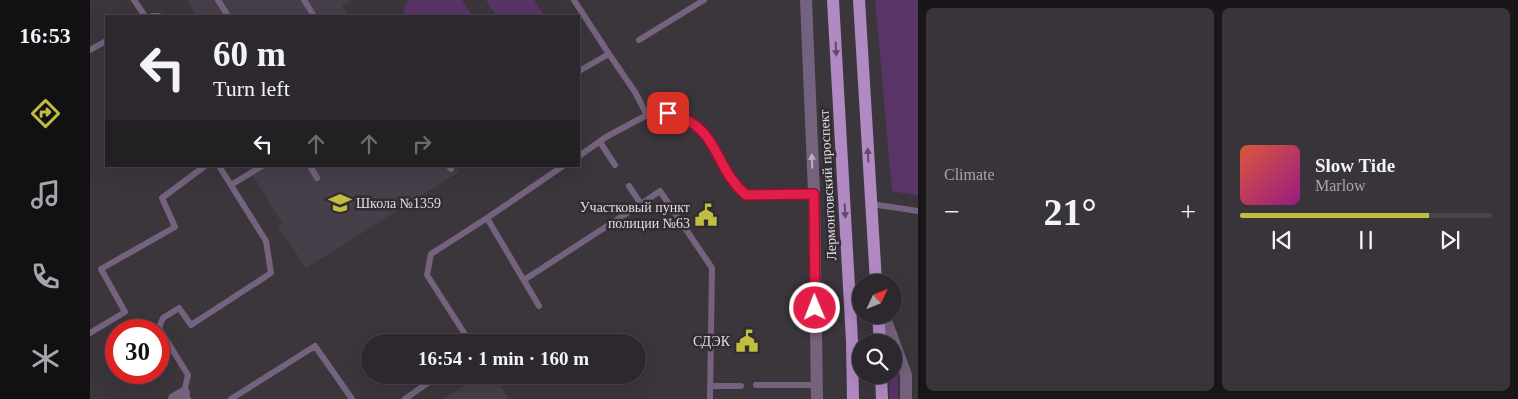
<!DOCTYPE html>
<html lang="en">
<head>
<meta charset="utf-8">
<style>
  body { margin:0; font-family:Georgia,serif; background:#383439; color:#f1f3f6; height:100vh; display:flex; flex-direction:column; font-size:19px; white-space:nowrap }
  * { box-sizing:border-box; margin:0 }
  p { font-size:16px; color:#a6a6aa }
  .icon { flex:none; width:28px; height:28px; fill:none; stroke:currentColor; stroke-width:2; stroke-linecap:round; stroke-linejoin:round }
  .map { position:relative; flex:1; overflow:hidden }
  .sheet { display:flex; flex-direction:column; gap:8px; padding:8px; background:#181619; width:600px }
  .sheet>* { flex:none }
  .top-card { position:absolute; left:15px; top:15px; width:475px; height:152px; border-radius:0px; box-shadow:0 5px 20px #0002,0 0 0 1px #484449; background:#2c282d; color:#f1f3f6; overflow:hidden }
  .needle { width:32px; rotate:47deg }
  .controls { position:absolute; left:762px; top:274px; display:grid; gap:10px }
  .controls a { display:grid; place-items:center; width:50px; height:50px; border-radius:50%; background:#2c282d; box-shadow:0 5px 20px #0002,0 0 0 1px #484449; font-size:25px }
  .speed { position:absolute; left:15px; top:319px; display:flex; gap:10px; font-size:25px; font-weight:700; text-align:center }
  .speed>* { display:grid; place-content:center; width:65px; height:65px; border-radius:50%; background:#2c282d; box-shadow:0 5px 20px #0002,0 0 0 1px #484449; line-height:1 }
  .speed .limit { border:8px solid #d22; background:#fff; color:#111 }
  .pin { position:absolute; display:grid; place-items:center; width:42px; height:42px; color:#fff; margin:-21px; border-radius:10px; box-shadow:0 2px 8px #0006 }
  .me { position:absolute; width:55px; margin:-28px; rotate:359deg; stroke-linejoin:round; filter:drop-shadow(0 0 4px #0008) }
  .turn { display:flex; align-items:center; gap:18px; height:105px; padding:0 25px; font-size:22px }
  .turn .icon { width:65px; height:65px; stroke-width:2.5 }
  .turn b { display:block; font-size:35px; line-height:42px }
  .lanes { display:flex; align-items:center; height:48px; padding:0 25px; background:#0003; justify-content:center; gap:25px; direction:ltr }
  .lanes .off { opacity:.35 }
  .big { font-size:38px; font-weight:700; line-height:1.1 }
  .sheet .widget { flex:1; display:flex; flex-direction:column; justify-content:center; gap:8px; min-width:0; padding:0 18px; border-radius:8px; background:#383439 }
  .song { display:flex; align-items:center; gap:15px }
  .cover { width:60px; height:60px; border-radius:8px; background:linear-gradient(135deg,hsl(10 70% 55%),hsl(310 70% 35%)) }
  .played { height:5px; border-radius:2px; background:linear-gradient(90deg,#c1bd3f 75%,#484449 75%) }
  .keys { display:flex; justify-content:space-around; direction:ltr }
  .heat { display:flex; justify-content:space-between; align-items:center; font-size:28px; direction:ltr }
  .sheet .tiles { flex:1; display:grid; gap:8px; grid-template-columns:repeat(2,1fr) }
  .trip { position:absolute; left:271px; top:334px; width:285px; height:50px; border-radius:25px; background:#2c282d; box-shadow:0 5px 20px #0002,0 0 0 1px #484449; font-weight:700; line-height:50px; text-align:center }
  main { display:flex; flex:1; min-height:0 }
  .dock { display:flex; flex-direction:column; width:90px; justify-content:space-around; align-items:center; background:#121012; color:#a6a6aa }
  .dock .icon { width:35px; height:35px }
  .dock .active { color:#c1bd3f }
  .dock b { font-size:22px; color:#f1f3f6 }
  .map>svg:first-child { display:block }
</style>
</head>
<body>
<main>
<nav class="dock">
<b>16:53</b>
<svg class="icon active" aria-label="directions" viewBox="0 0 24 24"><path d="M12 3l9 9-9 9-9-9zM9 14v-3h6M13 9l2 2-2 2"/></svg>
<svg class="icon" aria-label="music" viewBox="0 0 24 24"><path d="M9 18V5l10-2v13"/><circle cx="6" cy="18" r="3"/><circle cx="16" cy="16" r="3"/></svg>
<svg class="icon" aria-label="phone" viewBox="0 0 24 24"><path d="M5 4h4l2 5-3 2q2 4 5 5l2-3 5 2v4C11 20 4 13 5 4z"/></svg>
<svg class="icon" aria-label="climate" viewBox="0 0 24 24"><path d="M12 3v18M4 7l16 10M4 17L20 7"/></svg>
</nav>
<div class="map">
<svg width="828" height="399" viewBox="0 0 828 399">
  <rect width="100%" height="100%" fill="#3a363c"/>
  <path fill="#463f4a" d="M97 0H261L252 6 258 16H107Z
    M157 166H366L369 172 216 268 188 226 192 223Z
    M392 375H404L419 399H353Z"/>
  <path fill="#583467" d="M319 0H372L382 16H315L314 8Z
    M396 0H444L454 16H406Z
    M785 0H828V196L802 191Z
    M804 370 808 374V399H800L799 375H804Z"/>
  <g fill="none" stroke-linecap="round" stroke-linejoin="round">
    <path stroke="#75627e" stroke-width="6" d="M44 0 55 16
      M128 0 138 16
      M214 0 224 16
      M484 0 519 54
      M62 16H69
      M549 40 614 0
      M0 50 16 41
      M489 71 519 54 545 92 557 115C630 106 615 160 656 195L724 193
      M510 142 525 165
      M489 156 516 137 557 115
      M220 166 227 178
      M359 166 361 169
      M141 185 172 166
      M551 204 570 191 622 268 620 399
      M781 204 828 211
      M434 280 551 204 539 186
      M449 306 397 218 473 166
      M0 333 35 312 11 269 85 227 72 198 115 166
      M380 342 337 275 341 254 397 218
      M666 385H726
      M620 386H651
      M98 399 94 393 98 375 69 328 73 318 89 308 101 325 181 273 176 241 129 166
      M141 399 225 346 262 399
      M315 399 349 375"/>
    <path stroke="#75627e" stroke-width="12" d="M716 0 724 193 727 399
      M794 315 816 375V399
      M84 399 94 393"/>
    <path stroke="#b18ac3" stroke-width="12" d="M743 0 762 341 763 399
      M769 0 786 282
      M788 315 790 342
      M791 375 792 399"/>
  </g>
  <defs><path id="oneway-solid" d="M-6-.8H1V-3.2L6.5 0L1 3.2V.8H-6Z" transform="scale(1.25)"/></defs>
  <g fill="#5d4d65">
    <use href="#oneway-solid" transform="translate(746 49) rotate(87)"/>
    <use href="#oneway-solid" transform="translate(778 155) rotate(-93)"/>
    <use href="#oneway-solid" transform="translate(755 211) rotate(87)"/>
  </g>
  <use fill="#bbb2be" href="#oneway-solid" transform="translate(722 161) rotate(-92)"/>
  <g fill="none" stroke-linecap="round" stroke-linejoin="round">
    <defs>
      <path id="route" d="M578 113C631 126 622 166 656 195L724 194 725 308"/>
    </defs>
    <use href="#route" stroke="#92132f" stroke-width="12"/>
    <use href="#route" stroke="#e11d48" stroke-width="9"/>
  </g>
  <defs>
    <symbol id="school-bare" viewBox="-9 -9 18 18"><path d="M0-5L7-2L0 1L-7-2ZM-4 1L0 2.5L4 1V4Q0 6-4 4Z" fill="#c1bd3f" stroke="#302c32" stroke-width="2.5" paint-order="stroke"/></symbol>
    <symbol id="civic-bare" viewBox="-9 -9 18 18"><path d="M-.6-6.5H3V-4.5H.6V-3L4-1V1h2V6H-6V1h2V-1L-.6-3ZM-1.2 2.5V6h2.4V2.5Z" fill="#c1bd3f" stroke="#302c32" stroke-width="2.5" paint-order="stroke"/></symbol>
  </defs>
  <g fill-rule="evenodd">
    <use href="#school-bare" x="234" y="187" width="32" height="32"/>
    <use href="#civic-bare" x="600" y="199" width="32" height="32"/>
    <use href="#civic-bare" x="641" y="325" width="32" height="32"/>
  </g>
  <g text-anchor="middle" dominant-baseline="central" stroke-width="5" stroke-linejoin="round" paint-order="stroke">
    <g font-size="14" fill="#e0dde1" stroke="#302c32">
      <text transform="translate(738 185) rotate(-93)">Лермонтовский проспект</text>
    </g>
    <g font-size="14" fill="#e0dde1" stroke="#302c32" text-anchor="end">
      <text x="266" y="203" text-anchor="start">Школа №1359</text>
      <text x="600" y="207">Участковый пункт<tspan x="600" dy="16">полиции №63</tspan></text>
      <text x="640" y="341">СДЭК</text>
    </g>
  </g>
</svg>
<div class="controls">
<a><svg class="needle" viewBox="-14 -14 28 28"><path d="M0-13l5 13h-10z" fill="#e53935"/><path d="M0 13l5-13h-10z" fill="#a6a6aa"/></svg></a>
<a><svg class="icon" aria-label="search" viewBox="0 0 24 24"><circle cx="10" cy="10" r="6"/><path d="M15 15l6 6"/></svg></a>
</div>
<div class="speed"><div class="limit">30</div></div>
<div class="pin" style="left:578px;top:113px;background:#d93025"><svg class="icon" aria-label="arrive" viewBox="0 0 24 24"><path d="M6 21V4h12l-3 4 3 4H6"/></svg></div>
<svg class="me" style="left:725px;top:308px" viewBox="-20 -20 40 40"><circle r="17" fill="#e11d48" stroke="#fff" stroke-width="3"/><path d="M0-11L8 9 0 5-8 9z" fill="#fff"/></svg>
<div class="trip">16:54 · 1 min · 160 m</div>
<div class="top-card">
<div class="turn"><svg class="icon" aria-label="left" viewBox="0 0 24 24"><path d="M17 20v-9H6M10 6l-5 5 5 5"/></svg><div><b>60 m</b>Turn left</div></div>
<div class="lanes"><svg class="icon" aria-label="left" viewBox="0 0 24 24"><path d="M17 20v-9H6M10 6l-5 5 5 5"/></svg><svg class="icon off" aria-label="ahead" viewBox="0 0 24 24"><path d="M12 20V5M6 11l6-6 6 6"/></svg><svg class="icon off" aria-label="ahead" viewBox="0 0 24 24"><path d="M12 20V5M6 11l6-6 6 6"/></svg><svg class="icon off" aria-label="right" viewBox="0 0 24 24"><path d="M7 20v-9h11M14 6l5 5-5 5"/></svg></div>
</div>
</div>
<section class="sheet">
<div class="tiles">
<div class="widget"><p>Climate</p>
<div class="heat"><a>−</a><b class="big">21°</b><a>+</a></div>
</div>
<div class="widget">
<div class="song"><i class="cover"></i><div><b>Slow Tide</b><p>Marlow</p></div></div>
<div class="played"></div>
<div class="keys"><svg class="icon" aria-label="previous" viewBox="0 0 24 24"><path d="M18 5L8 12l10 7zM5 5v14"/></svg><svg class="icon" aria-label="pause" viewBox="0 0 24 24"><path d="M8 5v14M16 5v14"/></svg><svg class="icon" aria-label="next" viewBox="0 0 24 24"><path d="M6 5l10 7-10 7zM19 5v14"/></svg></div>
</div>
</div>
</section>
</main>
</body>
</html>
